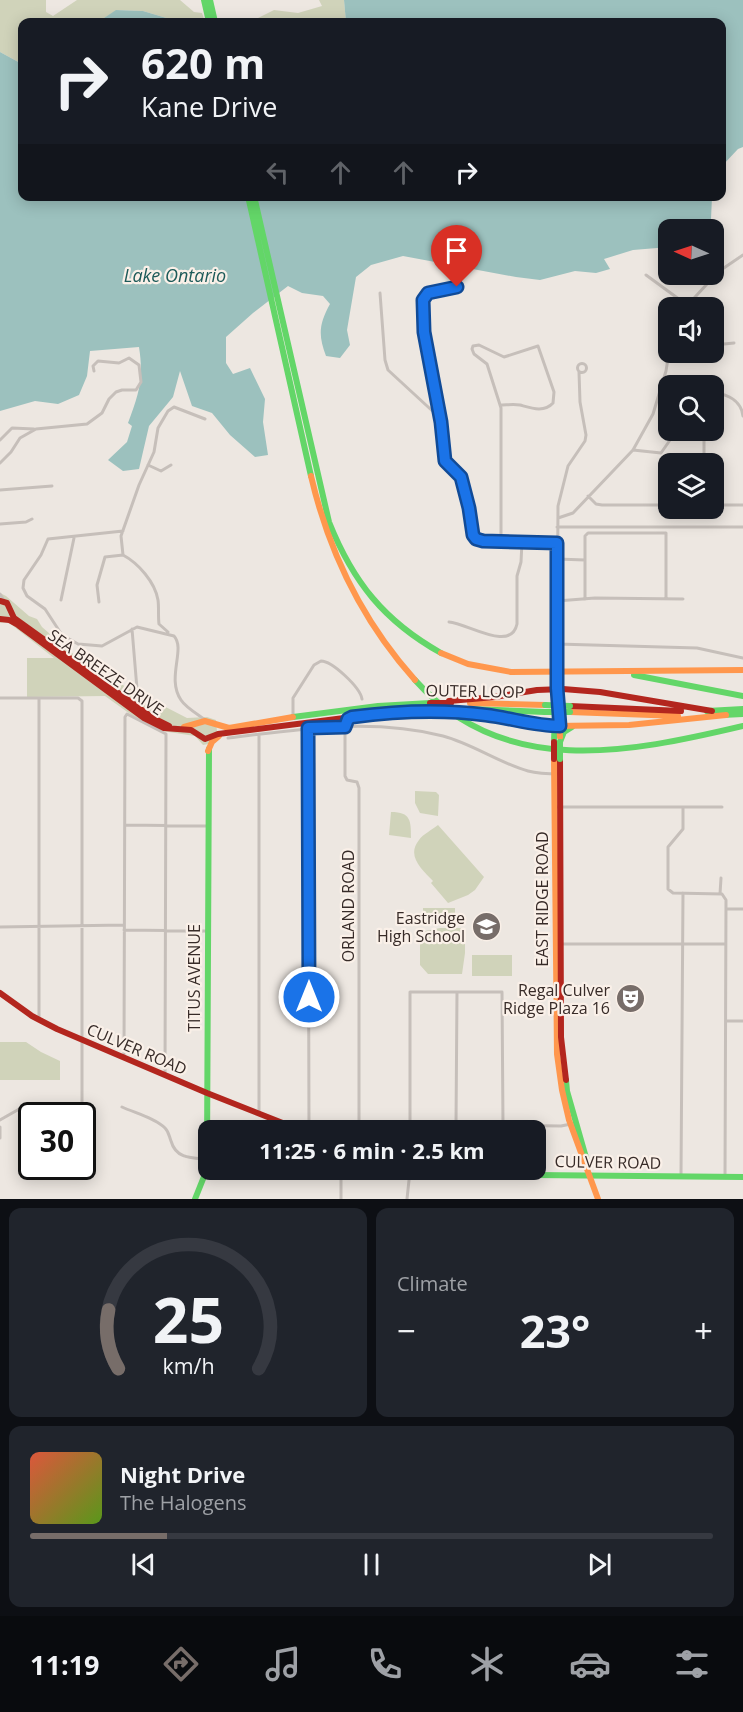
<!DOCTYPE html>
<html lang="en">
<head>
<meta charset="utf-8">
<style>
  body { margin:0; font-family:"Open Sans",sans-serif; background:#20242c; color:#f1f3f6; height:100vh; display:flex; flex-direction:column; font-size:22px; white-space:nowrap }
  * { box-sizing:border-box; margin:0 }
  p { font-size:20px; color:#9ea1a6 }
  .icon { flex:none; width:33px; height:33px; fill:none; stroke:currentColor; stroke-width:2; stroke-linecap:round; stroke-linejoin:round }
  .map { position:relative; height:1199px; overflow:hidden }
  .details { display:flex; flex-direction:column; gap:9px; padding:9px; background:#0d0f14; flex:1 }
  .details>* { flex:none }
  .top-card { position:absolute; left:18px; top:18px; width:708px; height:183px; border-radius:12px; box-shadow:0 3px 15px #0003; background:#171b24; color:#f1f3f6; overflow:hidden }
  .needle { width:39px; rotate:273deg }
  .tools { position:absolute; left:658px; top:219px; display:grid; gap:12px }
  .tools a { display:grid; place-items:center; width:66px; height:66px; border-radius:12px; background:#171b24; box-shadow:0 3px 15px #0003; font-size:30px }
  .speed { position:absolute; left:18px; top:1102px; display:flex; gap:12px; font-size:30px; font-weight:700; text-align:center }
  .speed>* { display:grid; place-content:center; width:78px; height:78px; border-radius:50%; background:#171b24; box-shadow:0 3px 15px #0003; line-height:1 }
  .speed .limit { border:3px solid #111; border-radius:9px; background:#fff; color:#111 }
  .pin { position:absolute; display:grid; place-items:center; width:51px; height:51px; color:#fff; margin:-62px -26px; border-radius:50% 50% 50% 0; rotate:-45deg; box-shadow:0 0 6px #0007 }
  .pin .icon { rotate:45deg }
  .me { position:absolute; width:66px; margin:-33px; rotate:0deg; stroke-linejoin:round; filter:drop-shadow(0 0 4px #0008) }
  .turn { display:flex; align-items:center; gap:21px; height:126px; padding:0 24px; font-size:27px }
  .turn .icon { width:78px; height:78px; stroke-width:2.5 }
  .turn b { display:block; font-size:42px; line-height:51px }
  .lanes { display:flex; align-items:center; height:57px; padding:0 24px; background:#0003; justify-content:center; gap:30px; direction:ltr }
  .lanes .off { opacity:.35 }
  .big { font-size:45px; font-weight:700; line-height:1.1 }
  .details .widget { flex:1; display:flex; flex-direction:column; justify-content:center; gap:9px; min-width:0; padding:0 21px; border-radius:12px; background:#20242c }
  .details .dial { align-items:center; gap:0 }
  .dial svg { height:156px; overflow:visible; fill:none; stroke:#363941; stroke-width:7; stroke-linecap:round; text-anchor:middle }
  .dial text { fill:#f1f3f6; stroke:none }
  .song { display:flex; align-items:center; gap:18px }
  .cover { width:72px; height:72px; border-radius:9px; background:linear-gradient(135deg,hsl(10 70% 55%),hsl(90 70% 35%)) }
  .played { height:6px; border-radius:3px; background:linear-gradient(90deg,#776d69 20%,#363941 20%) }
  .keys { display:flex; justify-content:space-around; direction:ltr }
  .heat { display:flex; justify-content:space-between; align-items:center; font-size:33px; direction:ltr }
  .details .tiles { flex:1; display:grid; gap:9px; grid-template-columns:1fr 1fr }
  .widget:last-child { grid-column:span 2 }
  .trip { position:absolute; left:198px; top:1120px; width:348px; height:60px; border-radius:12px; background:#171b24; box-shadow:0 3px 15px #0003; font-weight:700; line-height:60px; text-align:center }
  .tabs { display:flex; height:96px; justify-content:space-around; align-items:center; background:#090b0e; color:#9ea1a6 }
  .tabs .icon { width:42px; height:42px }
  .tabs .active { color:#776d69 }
  .tabs b { font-size:27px; color:#f1f3f6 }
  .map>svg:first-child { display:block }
</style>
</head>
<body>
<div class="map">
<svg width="743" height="1199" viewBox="0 0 743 1199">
  <rect width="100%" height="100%" fill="#ede7e1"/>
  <path fill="#d0d3ba" d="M0 0H46V12L53 16 77 0H180L194 12 202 13 205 22H176L173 20 143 11 117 10 98 22H22V64L0 52Z
    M319 0H344L346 22H250L274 10 298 13 322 6Z
    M0 593 6 596 29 616 37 619 42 627 72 653 113 680 187 718 207 717 216 720 217 732 213 743 203 745 195 736 162 731 133 716 105 696 27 697V658H54L8 622 0 623Z
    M415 791 436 792 439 795 438 816 420 813 415 803Z
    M391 812C411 812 411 821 411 838L389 835Z
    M438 825 484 877 475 890 468 895 448 903 431 883 433 881C422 869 406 856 419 840 423 834 432 830 438 825Z
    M423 908H455V922H423Z
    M440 928H462L465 932V953L462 974H428L420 965V932Z
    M472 955H512V976H472Z
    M0 1042H26L41 1052 60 1061V1080H0Z"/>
  <path fill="#9cc1be" d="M344 0H743V147L738 149 722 166V22H346Z
    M116 10 143 11 173 20 176 22H98Z
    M0 52 22 64V196L712 197 711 219 704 229 669 230V247L633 250 604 259 610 269 596 273 575 271 540 280 516 277 403 256 371 265 356 277 347 330 350 345 340 358 326 356C318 335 319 324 330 304L323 296 302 293 288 286 253 313 226 337V363L233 374 250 368 265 399 263 422 268 455 255 457 230 435 212 413 192 406 180 371 173 397 149 426 139 469 123 471 108 460 127 442 132 426 128 423C139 393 144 379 139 347L90 351 87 376 79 395 58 404 35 401 0 411Z"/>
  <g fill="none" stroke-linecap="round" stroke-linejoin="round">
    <path stroke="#c6bfba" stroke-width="3" d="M646 275 687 305
      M380 293 385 360 388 370 439 417 445 461 461 477 474 537 483 541 557 543
      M685 308 718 272 743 255
      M714 317 719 316
      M714 345 734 343
      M577.5 368a4.5 4.5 0 1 1 9 0a4.5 4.5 0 1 1-9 0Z
      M714 392C728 395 741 400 743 416
      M500 405C506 405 514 404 520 405 531 408 544 413 553 403L554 392 538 346 504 357 479 345 473 346 472 349 474 354 487 364 501 408V541
      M439 415 424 332 423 300C427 289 446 289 457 287
      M699 430 704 439V464
      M0 440 12 428 34 429
      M633 450 661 453 677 430
      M0 463 11 452 20 438 36 429 87 424 102 413 109 399 116 392 122 390H136L141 382 139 365 129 358 119 363 98 361 93 366 94 371
      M148 465 161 471 171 465
      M0 490 52 486
      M588 496 596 504 602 505H669
      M714 505H743
      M558 518 573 513 633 450 653 414 666 371 669 352
      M0 524 26 522 32 519
      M557 527H743
      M123 531 48 539 41 555 24 580 23 588 27 596 45 609 62 635 78 644 102 646 137 627 174 636C186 649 166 678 181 700 186 708 199 715 207 721
      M123 555 121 536 139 485 154 452 158 428 168 411 174 407 205 419
      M123 555C138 563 155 582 158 600 159 607 158 616 159 624L168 632
      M557 559 585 560
      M0 594 5 602
      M585 599V536L588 533H666V598
      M61 600 74 538
      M557 601 595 598 683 599
      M99 602 97 585 105 557 123 555
      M449 622C467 623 511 653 517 624V576L521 562 522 542
      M132 629 137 689
      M557 644 697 648 743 658
      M557 664 558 506 568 466 585 441 586 435 580 402 579 372
      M0 698H78L82 701V1116
      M39 698V1019
      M293 716V698L314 665 321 661C332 661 360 687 362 699
      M350 717 345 727V776L347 780 357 782 359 788V1131
      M308 728 309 1131
      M259 734V1114
      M228 738C299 729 372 718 443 736 473 744 499 763 528 771 539 774 550 774 560 774
      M555 807H722
      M683 808V829L668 847V889L673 893 722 894 726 900 725 1177
      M125 825 208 826
      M720 894 721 878
      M726 909H743
      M0 927 124 925
      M124 930 208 931
      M559 944H726
      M726 1021H743
      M124 1056 125 717 127 714 166 734 165 1075
      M122 1107C135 1113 155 1118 165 1128 169 1132 169 1136 171 1141 176 1159 192 1158 206 1159
      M0 1120 28 1104 37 1107 41 1116
      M410 1124 561 1126 576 1123
      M456 1125 457 992
      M0 1127V1138
      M410 1131V992H502L503 1125
      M205 1174 297 1173 341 1178
      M681 1176 683 893
      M341 1199V1170
      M407 1199 410 1171"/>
    <path stroke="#63d668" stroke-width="6" d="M204 0 209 22
      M210 0 215 22
      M248 196 311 476
      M254 196 329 522C353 582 384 621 441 653
      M634 675 743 696
      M415 680C503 779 629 753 743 726
      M470 709 545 712
      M707 711 743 709
      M722 715 743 714
      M293 717 378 706 430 703
      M554 742 555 709
      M560 742 564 732 572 727
      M566 1080 567 1091 587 1161
      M402 1170 418 1174 743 1177
      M195 1199 205 1174 207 1154 209 749"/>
    <path stroke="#ff974d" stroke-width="6" d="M311 476C329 553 363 622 415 680
      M441 653 468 664 511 672 743 670
      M557 688 560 737
      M470 703 545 705
      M463 712 554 726 629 725 726 715
      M570 712 678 716
      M352 717 435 710
      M184 727 205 721 229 728 293 717
      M208 751 212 742 219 736
      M554 759 557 1054 562 1090 569 1120 598 1199"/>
    <path stroke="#b3261e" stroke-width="6" d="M0 601 7 603 14 618 153 718 169 726
      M0 619 9 620 18 625 144 718 164 728 191 730 205 739 218 734 352 717
      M449 701 495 697 537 690 563 689 600 692 712 711
      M570 706 681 711
      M560 759 561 1037 566 1080
      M0 993 32 1016 57 1029 207 1093 303 1131"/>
    <path stroke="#c6bfba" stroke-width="3" d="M557 664V682"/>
    <path stroke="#63d668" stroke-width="6" d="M545 705 570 706
      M435 710 463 712
      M545 712H570
      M560 742V759"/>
    <path stroke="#b3261e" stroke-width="6" d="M430 703H451
      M554 742V759"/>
  </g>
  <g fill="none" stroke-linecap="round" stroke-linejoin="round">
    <defs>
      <path id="route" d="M309 997 308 728 345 727 348 719 352 717C397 711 441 709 486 715 511 718 535 726 560 726L557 688V543L483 541 476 539 473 535 469 508 461 477 445 461 441 422 424 332 423 300 428 293 457 287"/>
    </defs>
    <use href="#route" stroke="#114b97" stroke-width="15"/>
    <use href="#route" stroke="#1a73e8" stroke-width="10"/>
  </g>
  <defs>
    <symbol id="school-disc" viewBox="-11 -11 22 22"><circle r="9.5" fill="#776d69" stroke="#faf0e8"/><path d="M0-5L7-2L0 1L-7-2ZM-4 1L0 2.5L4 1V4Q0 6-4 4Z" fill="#fff"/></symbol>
    <symbol id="theatre-disc" viewBox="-11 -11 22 22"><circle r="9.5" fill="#776d69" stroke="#faf0e8"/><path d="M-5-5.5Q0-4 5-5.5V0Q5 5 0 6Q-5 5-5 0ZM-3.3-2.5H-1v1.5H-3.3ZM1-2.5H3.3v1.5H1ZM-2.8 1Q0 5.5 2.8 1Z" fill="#fff"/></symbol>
  </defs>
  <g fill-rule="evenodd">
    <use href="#school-disc" x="470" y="910" width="33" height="33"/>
    <use href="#theatre-disc" x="614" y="982" width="33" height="33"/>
  </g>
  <g text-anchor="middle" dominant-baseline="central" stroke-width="4.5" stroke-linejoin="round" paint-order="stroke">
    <g font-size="16" fill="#372b28" stroke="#faf0e8">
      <text transform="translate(106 672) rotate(35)">SEA BREEZE DRIVE</text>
      <text transform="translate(475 691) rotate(1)">OUTER LOOP</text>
      <text transform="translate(542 899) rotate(-90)">EAST RIDGE ROAD</text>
      <text transform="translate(348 906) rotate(-90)">ORLAND ROAD</text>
      <text transform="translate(194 978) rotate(-90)">TITUS AVENUE</text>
      <text transform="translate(137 1049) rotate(23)">CULVER ROAD</text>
      <text transform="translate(608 1162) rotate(1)">CULVER ROAD</text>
    </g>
    <g font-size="16" fill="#372b28" stroke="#faf0e8" text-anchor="end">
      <text x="465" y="918">Eastridge<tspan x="465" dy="18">High School</tspan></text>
      <text x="610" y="990">Regal Culver<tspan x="610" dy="18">Ridge Plaza 16</tspan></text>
    </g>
    <g font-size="18" font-style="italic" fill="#1c5a59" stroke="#faf0e8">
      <text x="175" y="275">Lake Ontario</text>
    </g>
  </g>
</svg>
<div class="tools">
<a><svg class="needle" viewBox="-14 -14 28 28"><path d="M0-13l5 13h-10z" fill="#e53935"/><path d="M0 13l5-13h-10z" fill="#9ea1a6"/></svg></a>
<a><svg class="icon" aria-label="sound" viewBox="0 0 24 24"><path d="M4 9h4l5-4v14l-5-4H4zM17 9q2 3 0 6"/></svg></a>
<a><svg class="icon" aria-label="search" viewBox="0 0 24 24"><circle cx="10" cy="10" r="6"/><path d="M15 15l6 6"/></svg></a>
<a><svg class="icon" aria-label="layers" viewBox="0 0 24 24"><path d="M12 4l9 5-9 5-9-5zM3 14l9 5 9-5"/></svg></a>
</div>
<div class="speed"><div class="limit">30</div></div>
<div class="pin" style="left:457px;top:287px;background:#d93025"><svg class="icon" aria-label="arrive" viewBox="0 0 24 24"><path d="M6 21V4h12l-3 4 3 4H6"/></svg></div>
<svg class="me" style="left:309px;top:997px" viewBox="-20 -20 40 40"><circle r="17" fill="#1a73e8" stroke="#fff" stroke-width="3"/><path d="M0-11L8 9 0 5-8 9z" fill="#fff"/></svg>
<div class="trip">11:25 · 6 min · 2.5 km</div>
<div class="top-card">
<div class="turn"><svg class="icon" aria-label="right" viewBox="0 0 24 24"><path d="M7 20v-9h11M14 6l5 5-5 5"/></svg><div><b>620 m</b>Kane Drive</div></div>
<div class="lanes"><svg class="icon off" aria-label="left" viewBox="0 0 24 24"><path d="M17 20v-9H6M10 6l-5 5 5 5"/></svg><svg class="icon off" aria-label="ahead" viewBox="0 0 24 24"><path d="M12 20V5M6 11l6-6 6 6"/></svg><svg class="icon off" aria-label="ahead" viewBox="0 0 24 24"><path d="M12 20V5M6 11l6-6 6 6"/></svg><svg class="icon" aria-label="right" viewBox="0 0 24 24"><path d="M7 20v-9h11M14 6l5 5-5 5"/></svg></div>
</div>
</div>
<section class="details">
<div class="tiles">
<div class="widget dial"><svg viewBox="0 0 100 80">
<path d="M14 69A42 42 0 1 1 86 69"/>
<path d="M14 69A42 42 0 0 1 9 39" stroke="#776d69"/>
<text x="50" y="56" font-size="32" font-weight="700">25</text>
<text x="50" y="72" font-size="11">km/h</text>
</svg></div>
<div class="widget"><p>Climate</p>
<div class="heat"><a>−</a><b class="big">23°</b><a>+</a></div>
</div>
<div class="widget">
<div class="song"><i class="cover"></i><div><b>Night Drive</b><p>The Halogens</p></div></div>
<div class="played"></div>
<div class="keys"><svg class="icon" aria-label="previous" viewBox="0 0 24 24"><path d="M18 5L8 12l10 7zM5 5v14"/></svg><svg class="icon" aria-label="pause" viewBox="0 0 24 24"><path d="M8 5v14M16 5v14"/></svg><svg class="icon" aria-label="next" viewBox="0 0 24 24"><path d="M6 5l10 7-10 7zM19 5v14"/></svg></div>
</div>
</div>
</section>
<nav class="tabs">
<b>11:19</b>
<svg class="icon active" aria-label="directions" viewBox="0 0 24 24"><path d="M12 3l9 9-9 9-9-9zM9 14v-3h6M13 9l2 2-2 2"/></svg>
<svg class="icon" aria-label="music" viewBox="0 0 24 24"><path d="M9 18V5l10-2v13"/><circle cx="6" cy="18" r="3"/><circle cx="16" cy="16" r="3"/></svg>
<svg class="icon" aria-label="phone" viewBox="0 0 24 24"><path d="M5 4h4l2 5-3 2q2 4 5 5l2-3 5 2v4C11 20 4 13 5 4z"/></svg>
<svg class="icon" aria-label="climate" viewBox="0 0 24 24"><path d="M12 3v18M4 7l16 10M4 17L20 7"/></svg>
<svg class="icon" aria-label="car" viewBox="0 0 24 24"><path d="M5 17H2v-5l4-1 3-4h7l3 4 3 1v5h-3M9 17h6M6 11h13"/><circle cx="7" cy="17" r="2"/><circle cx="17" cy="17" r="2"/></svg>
<svg class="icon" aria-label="filters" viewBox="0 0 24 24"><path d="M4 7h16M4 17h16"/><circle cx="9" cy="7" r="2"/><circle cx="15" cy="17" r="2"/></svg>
</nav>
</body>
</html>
